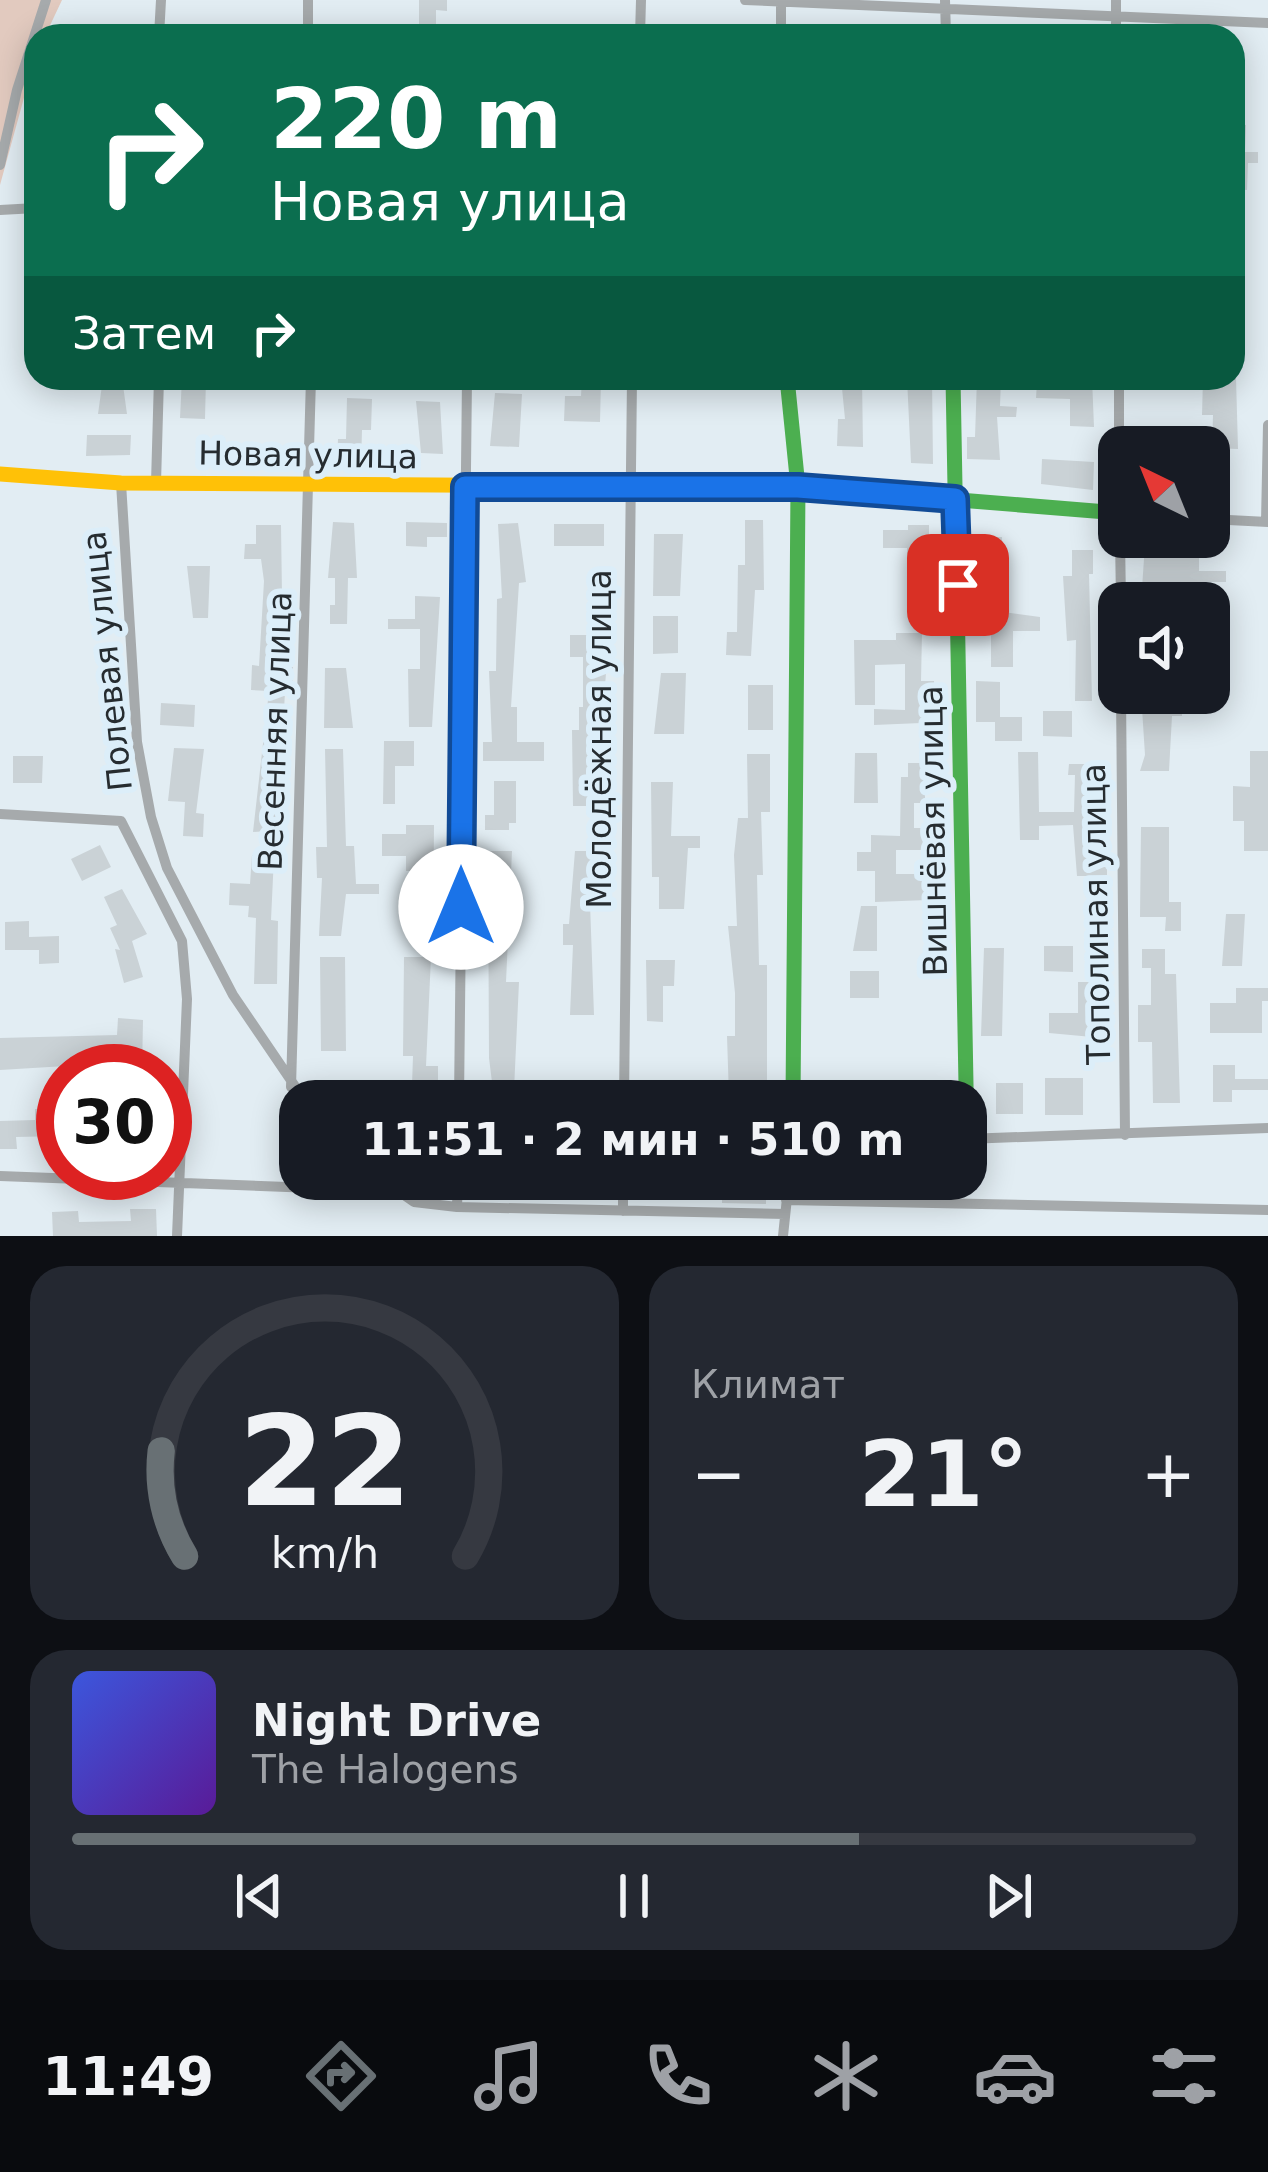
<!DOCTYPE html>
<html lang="ru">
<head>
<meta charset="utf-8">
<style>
  body { margin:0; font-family:"DejaVu Sans",sans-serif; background:#242831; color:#f1f3f6; height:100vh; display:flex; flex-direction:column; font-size:45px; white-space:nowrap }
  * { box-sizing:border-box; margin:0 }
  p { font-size:39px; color:#9ea1a6 }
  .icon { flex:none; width:66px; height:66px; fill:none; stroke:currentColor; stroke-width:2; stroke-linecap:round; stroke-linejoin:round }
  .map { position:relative; height:1236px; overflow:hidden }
  .details { display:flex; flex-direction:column; gap:30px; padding:30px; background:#0d0f14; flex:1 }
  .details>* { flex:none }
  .hud { position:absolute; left:24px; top:24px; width:1221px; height:366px; border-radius:36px; box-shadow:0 6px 30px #0003; background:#0b6e4f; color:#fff; overflow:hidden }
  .needle { width:78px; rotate:317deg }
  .buttons { position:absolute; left:1098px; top:426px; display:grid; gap:24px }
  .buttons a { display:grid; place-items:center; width:132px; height:132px; border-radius:24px; background:#171b24; box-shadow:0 6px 30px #0003; font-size:60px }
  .speed { position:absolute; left:36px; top:1044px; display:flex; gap:24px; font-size:60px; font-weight:700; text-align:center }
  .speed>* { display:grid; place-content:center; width:156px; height:156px; border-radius:50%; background:#171b24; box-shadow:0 6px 30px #0003; line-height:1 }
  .speed .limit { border:18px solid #d22; background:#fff; color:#111 }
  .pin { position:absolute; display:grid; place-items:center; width:102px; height:102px; color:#fff; margin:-51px; border-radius:24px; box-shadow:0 6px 18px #0006 }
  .me { position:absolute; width:132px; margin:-66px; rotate:0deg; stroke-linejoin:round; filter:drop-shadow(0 0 9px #0008) }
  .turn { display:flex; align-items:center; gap:42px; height:252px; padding:0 48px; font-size:54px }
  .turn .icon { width:156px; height:156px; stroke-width:2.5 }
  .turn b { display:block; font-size:84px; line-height:102px }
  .then { display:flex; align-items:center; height:114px; padding:0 48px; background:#0003; gap:24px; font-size:45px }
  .big { font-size:90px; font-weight:800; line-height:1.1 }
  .details .tile { flex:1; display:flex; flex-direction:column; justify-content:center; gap:18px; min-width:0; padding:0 42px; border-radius:36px; background:#242831 }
  .details .dial { align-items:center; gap:0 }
  .dial svg { height:312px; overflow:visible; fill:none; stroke:#363941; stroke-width:7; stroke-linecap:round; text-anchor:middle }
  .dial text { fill:#f1f3f6; stroke:none }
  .song { display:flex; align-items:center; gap:36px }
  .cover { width:144px; height:144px; border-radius:18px; background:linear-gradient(135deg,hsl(230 70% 55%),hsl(270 70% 35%)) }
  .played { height:12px; border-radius:6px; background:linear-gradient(90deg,#687074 70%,#363941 70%) }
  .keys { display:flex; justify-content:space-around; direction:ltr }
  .heat { display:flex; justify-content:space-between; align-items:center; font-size:66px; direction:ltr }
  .details .tiles { flex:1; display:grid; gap:30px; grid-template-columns:1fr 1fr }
  .tile:last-child { grid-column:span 2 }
  .trip { position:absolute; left:279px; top:1080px; width:708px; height:120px; border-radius:36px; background:#171b24; box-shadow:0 6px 30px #0003; font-weight:800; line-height:120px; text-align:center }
  .tabs { display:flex; height:192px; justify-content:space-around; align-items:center; background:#090b0e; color:#9ea1a6 }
  .tabs .icon { width:84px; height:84px }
  .tabs .selected { color:#687074 }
  .tabs b { font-size:54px; color:#f1f3f6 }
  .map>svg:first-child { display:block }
</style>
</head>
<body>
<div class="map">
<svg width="1268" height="1236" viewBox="0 0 1268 1236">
  <rect width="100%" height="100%" fill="#e2edf3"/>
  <path fill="#e2cabf" d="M0 0H62L45 36H36V54L0 185Z"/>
  <path fill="#cad2d6" d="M419 0H447V11L436 10V27H443V36H410L411 26H419Z
    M1233 124 1246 125 1245 152H1258V163H1248L1247 190 1233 189Z
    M103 378H122L127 414H98Z
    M182 378H206L205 419 180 418Z
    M582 378H601L600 422 564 421 565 396H581Z
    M841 378H862L863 447 837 446 838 419H845Z
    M907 378H932L933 464 911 463Z
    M977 378H1001L1000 406 1017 407 1016 417H997L1000 460 967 459V437H975Z
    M1069 378H1092L1094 427 1070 426V399L1036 398 1037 382 1069 383Z
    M1203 378H1236L1238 449 1212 448 1213 415H1202Z
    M495 393 522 394 519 447 490 446Z
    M347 398 372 399 371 430H362L361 465 337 464 338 439H346Z
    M416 401 440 402 443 454 421 453Z
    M87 435H131L130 455 86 456Z
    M1042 459 1094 462 1093 490 1041 484Z
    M745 520H763L764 590H755L751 656 726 655 727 632H737L738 565H745Z
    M333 522 354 523 357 578H348L347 624H330V605H335V578H328Z
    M406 522 447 523V537H427V547L406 546Z
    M518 523 526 582 519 583 511 707H517V742H544V761H483V742H492L489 671H496L497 599 502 598 498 524Z
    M554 524H604V546H554Z
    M256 525H281L282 596H287L280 667H293L292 692H285L281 764H275L273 812 279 811 281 830 253 832 269 691 251 690 252 665 259 666 264 581 261 559H244L245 544H256Z
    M908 525H929V576H938V589H918V566H907V548H883V530H908Z
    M654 534H683L680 596H653Z
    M978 537H1002L1003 612 1040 617V631H1013V667H991V630H979Z
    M1187 540H1199V571H1226V582H1187V595H1164V603H1141L1145 544H1187Z
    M1072 550H1093V574H1089L1092 701H1075L1076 640 1067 641 1063 576H1072Z
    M187 566H210L208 618H193Z
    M415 596 440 597 432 727H409L408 669H420V629H388V619H415Z
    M653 616H678V653L653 654Z
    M896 633H922L921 681H934L937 757 935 772H925V803H914V828H938V850H896V874H928V900L875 902V871H857V852H871V835L900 836 901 777H908V763H921V723L874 725V709L905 710V664L875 665V705H855L854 640H896Z
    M570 635H597V673H606L602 725H597L596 806H573L572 730H579V707H583V657H570Z
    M325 668H346L353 728H324Z
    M661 673H686L684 734H654Z
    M976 681 1000 682V717H1022V741H995V722H976Z
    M748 685H773V730H748Z
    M1141 693H1162V705L1182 706V716H1172L1169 771H1140L1145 755Z
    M161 703 195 705 194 727 160 725Z
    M1043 711H1072V737L1043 736Z
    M384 741H414V766H395V804H383Z
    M174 748 204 749 196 813 204 814 203 837 183 836 185 802 168 801Z
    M325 749H343L346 846H354L356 884H379V894H346L341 936H319L322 878H317L316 847H327Z
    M1250 751H1268V851H1244V821H1233V786L1250 787Z
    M1018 752H1038L1039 812H1074L1075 775H1068L1069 764H1090V778H1109V802H1097V847H1107V876H1077L1073 825 1039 826V840H1020Z
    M855 753H877L878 803H854Z
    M747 754H770V812H761L763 875H757L759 965H767V1097H729L727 1036H735V993L728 926H737L734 855 738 818H748Z
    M13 756H43L42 783H13Z
    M494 781H516V823H509V830H485V815H494Z
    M651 782H673L671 836H700V848H688L684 909H659V877H652Z
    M406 825H434L433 933H422V908H412V871H406V856H382V834H406Z
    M1141 827H1169V902H1181V931H1165L1166 917H1140Z
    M100 845 111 867 82 881 71 859Z
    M488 851H512L506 982H519L514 1090H493L489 1058Z
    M575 851H595V875H589L594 1015H570L573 945H563V924H569Z
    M252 855 274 856 271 920 278 921 277 984H254L256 918 248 917 249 906 229 905 230 883 250 884Z
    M122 889 147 934 132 941 143 977 124 983 115 949 120 950 110 928 117 925 104 897Z
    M861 906H877V951H853Z
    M1226 914H1245L1242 966H1222Z
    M29 921V937L59 936V963L39 964V950H5V922Z
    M1044 946H1073V972L1044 971Z
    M984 948H1004L1002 1036H981Z
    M1142 949H1165V974H1176L1180 1103H1153L1152 1042H1138V1005H1151V968H1142Z
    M320 957H345L346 1051H321Z
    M404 957H431L426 1066H438V1085H412L413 1056H403Z
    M646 960H675L674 986H663V1022L647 1021Z
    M850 971H879V998H850Z
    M1078 982H1102L1103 1038 1049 1033V1013H1078Z
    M1236 988H1268V1001H1262V1033H1210V1003H1236Z
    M118 1018 143 1020 142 1071H115V1063L0 1070V1038L117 1035Z
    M1213 1065H1235V1079H1268V1090H1232V1102H1213Z
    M1045 1078H1083V1115H1045Z
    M996 1083H1023V1114H996Z
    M61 1108V1136L16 1137 17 1149H0V1121L35 1120V1109Z
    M547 1179H595V1200L547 1197Z
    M722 1180H766V1204L722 1203Z
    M130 1209H156L157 1236H53L52 1212 78 1211 79 1222 131 1221Z"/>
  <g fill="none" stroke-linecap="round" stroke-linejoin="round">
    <path stroke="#a6aaac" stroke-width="10" d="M308 0V36
      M745 0 1268 23
      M781 0V36
      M945 0 946 36
      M1116 0V36
      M159 36 161 0
      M640 36 641 0
      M0 165 17 90 46 0
      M0 210 36 208
      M1119 378V447
      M121 483 137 742 151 817 167 868 233 995 305 1101
      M156 483 159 378
      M1209 519 1268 522
      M1266 522 1268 425
      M1120 537 1121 603
      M1121 693 1125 1135
      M0 814 121 821 182 941 187 999 177 1236
      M291 1087 311 378
      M459 1101 467 378
      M624 1101 632 378
      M966 1139 1268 1128
      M0 1176 392 1191
      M381 1179 414 1202 457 1207 785 1214
      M786 1200 1268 1210
      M457 1207 458 1179
      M623 1211V1179
      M783 1236 789 1179"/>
    <path stroke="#4caf50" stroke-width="15" d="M787 378 798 487 793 1101
      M953 378 967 1139
      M873 493 1119 513"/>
    <path stroke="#ffc107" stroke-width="15" d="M0 474 121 483 595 486"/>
    <path stroke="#c62828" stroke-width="15" d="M595 486 873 493"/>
  </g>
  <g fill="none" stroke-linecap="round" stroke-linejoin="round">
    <defs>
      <path id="route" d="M461 907 465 487H798L955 499 958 585"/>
    </defs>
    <use href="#route" stroke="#114b97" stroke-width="30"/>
    <use href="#route" stroke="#1a73e8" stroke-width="21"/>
  </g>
  <g text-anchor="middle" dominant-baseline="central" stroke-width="12" stroke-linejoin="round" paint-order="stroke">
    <g font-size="33" fill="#262c30" stroke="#dceef9">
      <text transform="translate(308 455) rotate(1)">Новая улица</text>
      <text transform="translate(107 661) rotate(-96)">Полевая улица</text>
      <text transform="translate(275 731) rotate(-88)">Весенняя улица</text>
      <text transform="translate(599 739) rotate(-90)">Молодёжная улица</text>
      <text transform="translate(933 831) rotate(-91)">Вишнёвая улица</text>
      <text transform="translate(1096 914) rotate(-91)">Тополиная улица</text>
    </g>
  </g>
</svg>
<div class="buttons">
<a><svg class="needle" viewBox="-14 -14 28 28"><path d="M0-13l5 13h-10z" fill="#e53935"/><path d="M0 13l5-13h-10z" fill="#9ea1a6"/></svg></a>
<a><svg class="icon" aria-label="sound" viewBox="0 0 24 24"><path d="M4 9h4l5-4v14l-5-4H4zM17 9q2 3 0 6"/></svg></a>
</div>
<div class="speed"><div class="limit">30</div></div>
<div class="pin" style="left:958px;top:585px;background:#d93025"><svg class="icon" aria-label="arrive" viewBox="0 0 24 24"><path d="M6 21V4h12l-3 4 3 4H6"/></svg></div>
<svg class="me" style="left:461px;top:907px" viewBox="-20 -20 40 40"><circle r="19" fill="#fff"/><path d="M0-13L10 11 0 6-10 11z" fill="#1a73e8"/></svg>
<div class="trip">11:51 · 2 мин · 510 m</div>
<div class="hud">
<div class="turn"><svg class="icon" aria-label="right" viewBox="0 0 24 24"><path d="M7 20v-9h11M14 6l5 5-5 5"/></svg><div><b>220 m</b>Новая улица</div></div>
<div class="then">Затем<svg class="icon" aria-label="right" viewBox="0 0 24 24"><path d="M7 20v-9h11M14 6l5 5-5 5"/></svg></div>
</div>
</div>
<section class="details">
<div class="tiles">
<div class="tile dial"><svg viewBox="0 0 100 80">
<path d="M14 69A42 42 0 1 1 86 69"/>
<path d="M14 69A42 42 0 0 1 8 42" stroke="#687074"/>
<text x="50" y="56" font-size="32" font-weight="700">22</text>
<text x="50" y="72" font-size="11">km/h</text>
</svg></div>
<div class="tile"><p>Климат</p>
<div class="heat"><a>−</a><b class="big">21°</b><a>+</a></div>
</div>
<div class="tile">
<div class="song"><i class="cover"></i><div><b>Night Drive</b><p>The Halogens</p></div></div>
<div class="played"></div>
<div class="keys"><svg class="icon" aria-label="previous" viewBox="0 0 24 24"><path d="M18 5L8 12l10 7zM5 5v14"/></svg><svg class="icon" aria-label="pause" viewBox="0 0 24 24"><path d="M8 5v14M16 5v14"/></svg><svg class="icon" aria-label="next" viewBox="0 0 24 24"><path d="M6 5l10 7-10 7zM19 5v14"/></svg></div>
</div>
</div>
</section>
<nav class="tabs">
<b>11:49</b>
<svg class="icon selected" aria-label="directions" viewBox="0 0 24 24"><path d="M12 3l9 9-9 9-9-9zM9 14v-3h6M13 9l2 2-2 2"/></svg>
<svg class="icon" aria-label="music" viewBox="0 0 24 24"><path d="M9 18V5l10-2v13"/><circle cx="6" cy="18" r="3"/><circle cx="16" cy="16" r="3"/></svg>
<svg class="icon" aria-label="phone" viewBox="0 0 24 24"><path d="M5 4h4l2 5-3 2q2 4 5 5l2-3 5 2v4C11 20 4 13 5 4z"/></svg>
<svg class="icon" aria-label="climate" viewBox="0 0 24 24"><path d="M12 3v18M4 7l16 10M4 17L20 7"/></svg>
<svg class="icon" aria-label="car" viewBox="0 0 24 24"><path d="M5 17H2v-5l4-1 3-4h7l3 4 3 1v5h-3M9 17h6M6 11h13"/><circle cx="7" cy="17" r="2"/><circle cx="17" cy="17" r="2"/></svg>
<svg class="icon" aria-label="filters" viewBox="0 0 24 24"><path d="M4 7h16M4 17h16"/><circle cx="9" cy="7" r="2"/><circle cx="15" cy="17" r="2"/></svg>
</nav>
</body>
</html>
